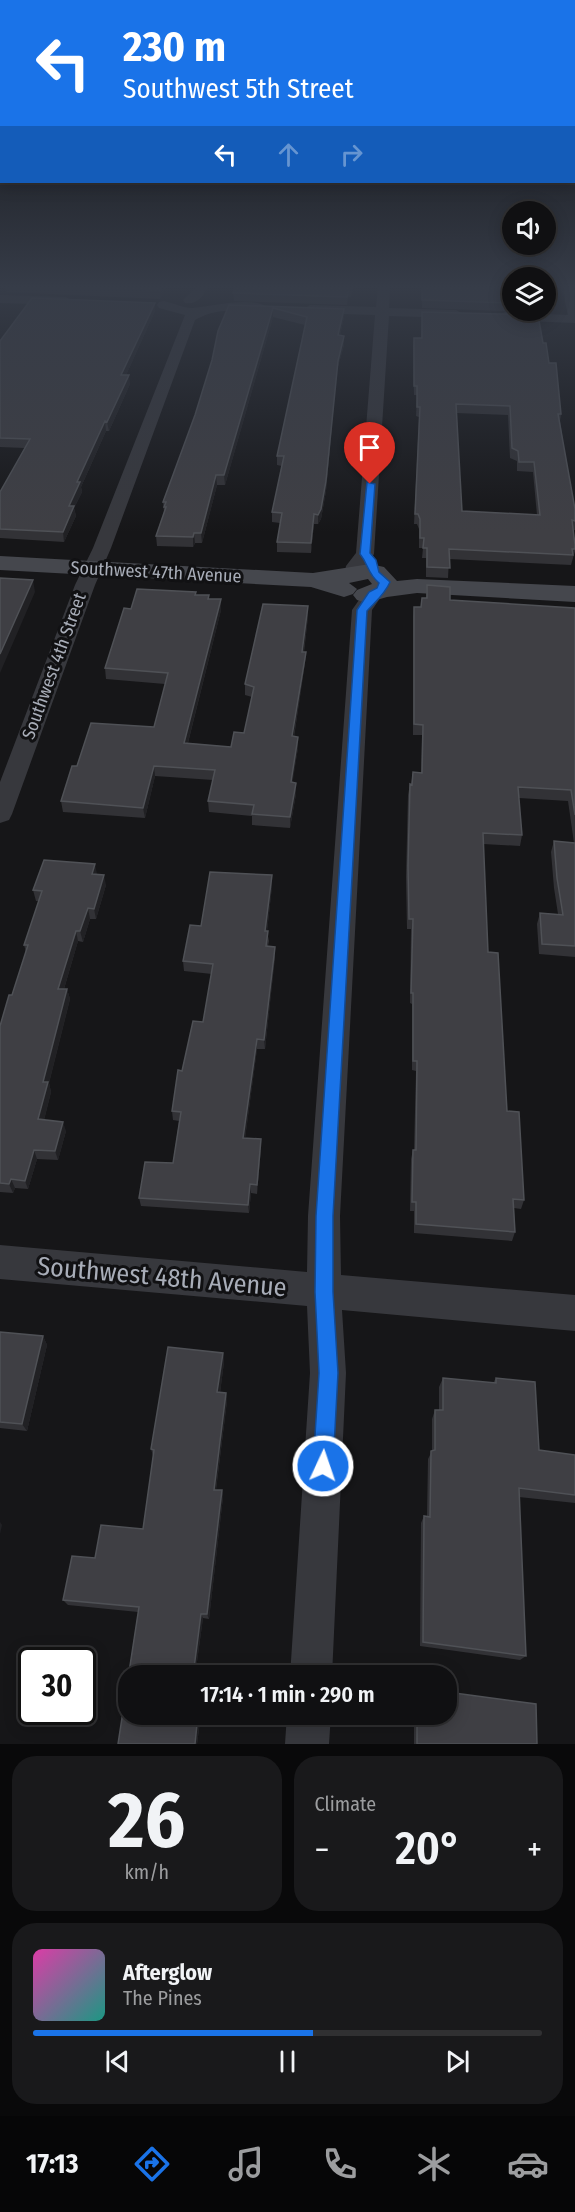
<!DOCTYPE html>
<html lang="en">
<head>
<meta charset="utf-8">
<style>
  body { margin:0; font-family:"Fira Sans Condensed",sans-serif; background:#19191b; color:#f1f3f6; height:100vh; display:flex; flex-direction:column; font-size:22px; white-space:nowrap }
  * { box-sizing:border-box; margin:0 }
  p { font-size:20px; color:#9c9d9f }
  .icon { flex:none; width:33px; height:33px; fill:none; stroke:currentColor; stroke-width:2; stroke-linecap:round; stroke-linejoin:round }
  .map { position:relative; height:1744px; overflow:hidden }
  .sheet { display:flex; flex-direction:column; gap:12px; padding:12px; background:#09090a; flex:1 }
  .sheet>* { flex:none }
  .hud { position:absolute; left:0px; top:0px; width:576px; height:183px; box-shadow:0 3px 15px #0003,0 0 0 2px #303032; background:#1a73e8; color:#fff; overflow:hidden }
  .fabs { position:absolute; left:502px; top:201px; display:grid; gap:12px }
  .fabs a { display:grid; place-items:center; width:54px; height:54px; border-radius:50%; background:#101012; box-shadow:0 3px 15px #0003,0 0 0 2px #303032; font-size:30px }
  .speed { position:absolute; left:18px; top:1647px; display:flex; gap:12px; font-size:30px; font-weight:700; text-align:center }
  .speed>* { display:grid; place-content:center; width:78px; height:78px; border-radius:50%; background:#101012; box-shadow:0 3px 15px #0003,0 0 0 2px #303032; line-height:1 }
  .speed .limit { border:3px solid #111; border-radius:9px; background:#fff; color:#111 }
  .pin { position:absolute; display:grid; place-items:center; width:51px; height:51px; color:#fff; margin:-62px -26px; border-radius:50% 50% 50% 0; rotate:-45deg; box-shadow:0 0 6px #0007 }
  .pin .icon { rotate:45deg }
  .me { position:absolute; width:66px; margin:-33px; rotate:3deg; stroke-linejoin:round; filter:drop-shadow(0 0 4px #0008) }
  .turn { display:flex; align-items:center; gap:21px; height:126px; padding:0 24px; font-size:27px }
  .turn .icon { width:78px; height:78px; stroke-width:2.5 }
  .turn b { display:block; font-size:42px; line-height:51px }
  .lanes { display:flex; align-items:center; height:57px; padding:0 24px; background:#0003; justify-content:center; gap:30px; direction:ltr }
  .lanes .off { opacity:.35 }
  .big { font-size:45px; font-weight:600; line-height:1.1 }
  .sheet .widget { flex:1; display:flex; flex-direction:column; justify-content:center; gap:9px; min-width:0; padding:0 21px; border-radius:24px; background:#19191b }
  .sheet .dial { align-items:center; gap:0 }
  .dial b { font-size:78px; line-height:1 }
  .song { display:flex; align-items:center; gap:18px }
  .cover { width:72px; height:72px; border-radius:9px; background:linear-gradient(135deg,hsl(320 70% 55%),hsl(170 70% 35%)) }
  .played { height:6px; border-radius:3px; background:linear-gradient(90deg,#1a73e8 55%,#303032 55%) }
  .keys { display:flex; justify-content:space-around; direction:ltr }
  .heat { display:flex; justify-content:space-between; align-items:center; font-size:33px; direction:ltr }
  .sheet .tiles { flex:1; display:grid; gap:12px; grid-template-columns:1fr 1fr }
  .widget:last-child { grid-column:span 2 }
  .trip { position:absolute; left:118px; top:1665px; width:339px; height:60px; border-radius:24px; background:#101012; box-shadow:0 3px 15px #0003,0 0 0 2px #303032; font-weight:600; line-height:60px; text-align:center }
  .tab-bar { display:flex; height:96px; justify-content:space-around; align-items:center; background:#060607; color:#9c9d9f }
  .tab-bar .icon { width:42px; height:42px }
  .tab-bar .selected { color:#1a73e8 }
  .tab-bar b { font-size:27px; color:#f1f3f6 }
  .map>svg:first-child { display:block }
</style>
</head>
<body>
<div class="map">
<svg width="575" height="1744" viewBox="0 0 575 1744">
  <rect width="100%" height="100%" fill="#161618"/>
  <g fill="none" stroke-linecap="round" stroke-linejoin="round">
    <path fill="#37383d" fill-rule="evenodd" d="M195 288H207C203 297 196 305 185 303L183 300Z
      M378 288H390L389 308 456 310 463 314 456 318 389 316 374 554 361 576H347L345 572 346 566 356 553 375 315 310 313 303 309 310 305 376 307Z
      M562 288H574L575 323 505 320 498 316 505 312 568 315Z
      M0 295 66 297 73 301 66 305 0 303Z
      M164 301C173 303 183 308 192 308 210 307 254 295 268 308 258 317 236 310 223 311 212 312 204 315 195 320L111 548 95 585 12 814 9 820 0 823V782L75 585 93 548 185 315 159 308 157 305 159 302Z
      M373 588 380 590 383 594 372 610 340 1216 341 1275 575 1295V1331L342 1310 346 1373 332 1676H290L310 1373 307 1306 0 1279V1245L307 1272 308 1216 352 610 366 590Z
      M287 1714H331L329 1744H285Z"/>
    <path fill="#45474d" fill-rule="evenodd" d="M0 556 313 573 370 564 384 567 397 581 417 579 575 586V602L417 593 387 597 366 603 357 600 353 595 357 590 372 584 368 579 349 583 357 589 353 594 344 597 311 587 0 570Z"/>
  </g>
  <path fill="#323236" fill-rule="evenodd" d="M6 288H165L160 299 7 292Z
    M233 288H353L351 297H348L347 305 234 301Z
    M422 288H513V310H535L534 312 422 308Z
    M155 303V311L126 375 130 384 109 431H106L81 487 82 492 74 508 76 516 64 542 0 538V492L25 448 0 447V341Z
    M229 305 344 309V317L340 335 344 336V345L337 370 326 491 321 519 318 524H314L311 553 277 552V542L280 523 272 522V512L282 466 277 465V456L305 325 273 317 225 485H217L202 543H195L193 547 157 546 156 536 164 512 163 502 195 415Z
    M422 312 543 343 549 363 561 414 560 421 575 521V530L573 531 575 551 571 565 449 559 448 578 426 577V558H422L423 548H419V529L417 524H414L419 417 416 416 417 395H414L413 347 414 338H421ZM456 413 508 415 510 458 517 461V471L533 472 537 515 462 511Z
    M427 585 450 600 575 608V957L539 954 537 924 540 913 558 914 554 888 551 852 554 841 574 843 568 801 519 798 522 835 520 846 483 844 488 952 507 1111 524 1200 521 1209 514 1208 515 1232 512 1241 414 1233V1211H410L411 1159 413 1150H414L416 1071 412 1070V1004L410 1003 411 929H407L406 877 408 795 410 784H411L413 772 421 773 422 735H413V617L414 607H421L422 598H426Z
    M196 592V595H209V599L221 610 188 743 231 747 244 733 252 697 245 695V684L308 617 304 652H306L305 663 294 737 298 748 292 783H296V794L290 828 252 825V816L209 812 208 801 213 780 155 776 145 818 63 812 61 801 77 766 154 727 165 684 106 679 105 668 131 609Z
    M97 874 106 885 96 919H90L83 942 78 941 64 989H67L70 999 49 1083 51 1092 44 1120 66 1131 58 1160 37 1159 28 1189 15 1188 13 1193 0 1192V1026L12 995 26 952 24 945 39 901H36L33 890Z
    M272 886 267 931 269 941 268 946 275 947V957L265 1049H257L245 1138 261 1148 257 1194 251 1193 249 1213 141 1206 139 1198 173 1163 179 1121 173 1120 172 1111 182 1071 203 1022 212 974 184 971 183 961 201 926Z
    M0 1332 43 1336 47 1345 27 1431 0 1428Z
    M168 1347 223 1353 224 1362 220 1393H226L227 1401 216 1490H222L223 1497 209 1619 203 1618 195 1676H129V1714H201L197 1744H118L138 1612 68 1605 63 1600 72 1556 95 1558 101 1525 143 1529 153 1456 151 1449Z
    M443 1378 493 1383 496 1378 539 1450 575 1455V1503L519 1497 526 1656 520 1660 420 1646 421 1523 424 1516H427L428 1459 432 1451V1419L435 1410H439V1387Z
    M414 1714H447L537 1744H414Z"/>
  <path fill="#212124" d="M161 288H165L160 299V290Z
    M155 303V311L122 384 121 375Z
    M273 308V317L225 485 224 475Z
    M344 309V317L338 344V335Z
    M344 336V345L337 370 326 491 321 519 318 524V515L338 361Z
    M129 375 130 384 109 431 107 422Z
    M105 421 106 431 81 487 82 492 74 508 76 516 64 542 63 532 69 506 77 482Z
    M216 475 217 485 202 543 201 533Z
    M314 514V524L311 553V543Z
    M194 533 195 543 193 547V537Z
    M33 580 35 592 0 673V654Z
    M221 599V610L185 754 184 743Z
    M308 606V617L302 663V652Z
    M306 652 305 663 292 747V736Z
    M298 737V748L291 793V782Z
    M154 766 155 776 145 818 143 808Z
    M296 783V794L290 828V817Z
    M95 864 97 874H92Z
    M104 875 106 885 96 919 94 909Z
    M272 875V886L266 941 265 931Z
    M88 908 90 919 83 942 80 931Z
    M76 931 78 941 61 999 58 989Z
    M275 947 273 974 265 1049 264 1040Z
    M67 989 70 999 49 1083 51 1092 42 1128 38 1119 43 1082Z
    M257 1039V1049L244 1147 243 1138Z
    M63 1122 66 1131 58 1160 55 1151Z
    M261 1139V1148L257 1194V1185Z
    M34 1150 37 1159 28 1189 25 1181Z
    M11 1179 15 1188 13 1193 9 1184Z
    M250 1184 251 1193 249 1213 248 1205Z
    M43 1336 47 1345 27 1431 22 1424Z
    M223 1353 224 1362 219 1400 217 1392Z
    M226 1393 227 1401 215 1496 214 1490Z
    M222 1490 223 1497 209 1619 207 1614Z
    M0 1522 2 1525 0 1534Z
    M201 1614 203 1618 195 1676H193Z
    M198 1714H201L197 1744H195Z"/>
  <path fill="#3f3f44" stroke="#4f5156" stroke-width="1.5" fill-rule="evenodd" d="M100 288H161L160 290Z
    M235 288H352V289H349L347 297 233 293Z
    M422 288H513V303L422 300Z
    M32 298 155 303 121 375H129L107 422 105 421 77 482H80L69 506H74L63 532 0 529V492L30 439 0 438V341Z
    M229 305 344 309 338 335 344 336 338 361 326 481 321 509 318 515 314 514 311 543 277 542 282 513 272 512 284 456H277L307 317 273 308 224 475H216L201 533H194L193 537 156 536 166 507H164L166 502H163L195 415 212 360 218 331Z
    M422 312 538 315 543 343H546L549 363H556L561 414H558L575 509V521L572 520 575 545V549H572L573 555 449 549 450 568 427 567V548H423L424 538H420V519L418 514H415L420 407H417V386H414V338H422ZM456 404 510 406 512 448 518 451 519 462H534L540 515 462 511Z
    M0 578 33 580 0 654Z
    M427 585 450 587V600L575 608V815L571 790 518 787 522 835 483 833 488 952 498 953 507 1111 519 1112 524 1200 513 1199 515 1232 416 1224V1202H412L413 1150H416L417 1061H413V993H411L413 919H409L408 866 410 784 412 785 413 772 422 773 423 725 414 724V607H421L422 598H427Z
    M137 589 196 592 195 595H209L208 599H221L184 743 231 747 234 732 244 733 254 687 245 684 263 604 308 606 302 652H306L292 736 298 737 291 782 296 783 290 817 252 814 254 805 208 801 215 770 154 766 143 808 61 801 72 766H77L91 723 154 727 168 673 105 668 124 608 131 609Z
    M554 841 575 843V946L542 944 540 913 563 915 557 878Z
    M44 860 95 864 92 874 104 875 94 909 88 908 80 931H76L58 989H67L43 1082H48L38 1119 63 1122 55 1151 34 1150 25 1181 11 1179 9 1184 0 1183V1026L9 995H12L28 945H24L42 891 33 890Z
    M210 872 272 875 265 931H268L266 946 275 947 273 964 264 1040 257 1039 243 1138 261 1139 257 1185 250 1184 248 1205 139 1198 145 1162 173 1163 181 1112 172 1111 178 1070 182 1071 193 1021 203 1022 213 964 183 961 190 925 201 926Z
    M0 1332 43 1336 22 1424 0 1422Z
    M168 1347 223 1353 217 1392 226 1393 214 1490H222L207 1614H201L193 1676H129V1714H198L195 1744H118L139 1607 63 1600 72 1556 95 1558 101 1525 143 1529 154 1450 151 1449Z
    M443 1378 496 1383V1378L535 1382 539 1450 575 1455V1495L519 1488 526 1656 423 1642 424 1516 430 1517 431 1451 435 1450V1410H443Z
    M447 1692 536 1704 537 1744H417V1714H447Z"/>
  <linearGradient id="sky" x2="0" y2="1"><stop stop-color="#0c0c0d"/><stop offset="0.54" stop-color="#363c48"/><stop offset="1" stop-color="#363c48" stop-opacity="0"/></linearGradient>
  <rect width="575" height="532" fill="url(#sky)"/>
  <path fill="#1a73e8" stroke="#114b97" stroke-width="1.5" d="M367 482 375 484 370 553 376 560 379 572 390 582C385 594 376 601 367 611L333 1216V1292L338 1373 333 1466 330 1473 323 1476 316 1473 313 1466 319 1373 315 1292 316 1216 357 610 369 592 377 588 379 583C367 573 369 565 360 554Z"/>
  <g text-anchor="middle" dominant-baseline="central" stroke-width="6" stroke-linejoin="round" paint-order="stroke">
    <g font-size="18" fill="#a8adb8" stroke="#111113">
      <text transform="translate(156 572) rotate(3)">Southwest 47th Avenue</text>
      <text transform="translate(54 666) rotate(-70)">Southwest 4th Street</text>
    </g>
    <g font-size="26" fill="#a8adb8" stroke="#111113">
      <text transform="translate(162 1277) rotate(5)">Southwest 48th Avenue</text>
    </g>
  </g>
</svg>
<div class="fabs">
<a><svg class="icon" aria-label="sound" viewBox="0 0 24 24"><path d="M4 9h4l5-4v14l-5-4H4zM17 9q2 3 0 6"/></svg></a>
<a><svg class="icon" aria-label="layers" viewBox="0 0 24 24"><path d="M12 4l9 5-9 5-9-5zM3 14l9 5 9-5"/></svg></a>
</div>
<div class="speed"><div class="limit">30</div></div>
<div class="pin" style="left:370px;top:484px;background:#d93025"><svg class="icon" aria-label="arrive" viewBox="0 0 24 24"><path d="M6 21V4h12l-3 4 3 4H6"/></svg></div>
<svg class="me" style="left:323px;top:1466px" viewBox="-20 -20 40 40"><circle r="17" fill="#1a73e8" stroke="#fff" stroke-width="3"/><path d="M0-11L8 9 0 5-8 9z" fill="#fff"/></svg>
<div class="trip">17:14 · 1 min · 290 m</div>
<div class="hud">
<div class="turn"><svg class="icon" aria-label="left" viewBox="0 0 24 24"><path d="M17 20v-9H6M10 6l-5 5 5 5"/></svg><div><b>230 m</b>Southwest 5th Street</div></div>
<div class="lanes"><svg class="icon" aria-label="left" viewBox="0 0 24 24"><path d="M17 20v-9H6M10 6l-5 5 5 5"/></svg><svg class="icon off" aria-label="ahead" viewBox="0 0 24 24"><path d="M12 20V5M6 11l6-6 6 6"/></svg><svg class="icon off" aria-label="right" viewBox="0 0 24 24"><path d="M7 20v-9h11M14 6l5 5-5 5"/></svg></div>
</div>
</div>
<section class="sheet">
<div class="tiles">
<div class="widget dial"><b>26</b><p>km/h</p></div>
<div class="widget"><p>Climate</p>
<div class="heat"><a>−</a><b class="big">20°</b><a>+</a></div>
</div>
<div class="widget">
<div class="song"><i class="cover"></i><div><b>Afterglow</b><p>The Pines</p></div></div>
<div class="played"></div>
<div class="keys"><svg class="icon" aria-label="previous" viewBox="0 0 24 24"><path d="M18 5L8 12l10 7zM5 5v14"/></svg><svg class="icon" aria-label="pause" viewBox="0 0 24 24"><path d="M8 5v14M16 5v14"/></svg><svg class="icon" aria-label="next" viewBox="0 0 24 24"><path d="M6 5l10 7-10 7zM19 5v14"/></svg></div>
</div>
</div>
</section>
<nav class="tab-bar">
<b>17:13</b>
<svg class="icon selected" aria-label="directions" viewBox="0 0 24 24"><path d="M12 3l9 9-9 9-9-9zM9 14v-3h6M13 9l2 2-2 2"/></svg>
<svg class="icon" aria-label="music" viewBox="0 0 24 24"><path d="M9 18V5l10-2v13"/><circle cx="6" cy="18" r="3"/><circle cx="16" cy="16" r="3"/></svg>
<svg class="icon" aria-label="phone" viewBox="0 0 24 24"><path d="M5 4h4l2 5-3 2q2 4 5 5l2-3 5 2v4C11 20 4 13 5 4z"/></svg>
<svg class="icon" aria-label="climate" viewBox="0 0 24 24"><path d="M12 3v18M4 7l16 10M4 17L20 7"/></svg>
<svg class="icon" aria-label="car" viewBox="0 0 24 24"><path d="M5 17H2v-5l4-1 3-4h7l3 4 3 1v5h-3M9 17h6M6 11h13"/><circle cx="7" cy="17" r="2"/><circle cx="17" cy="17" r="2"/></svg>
</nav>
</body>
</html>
